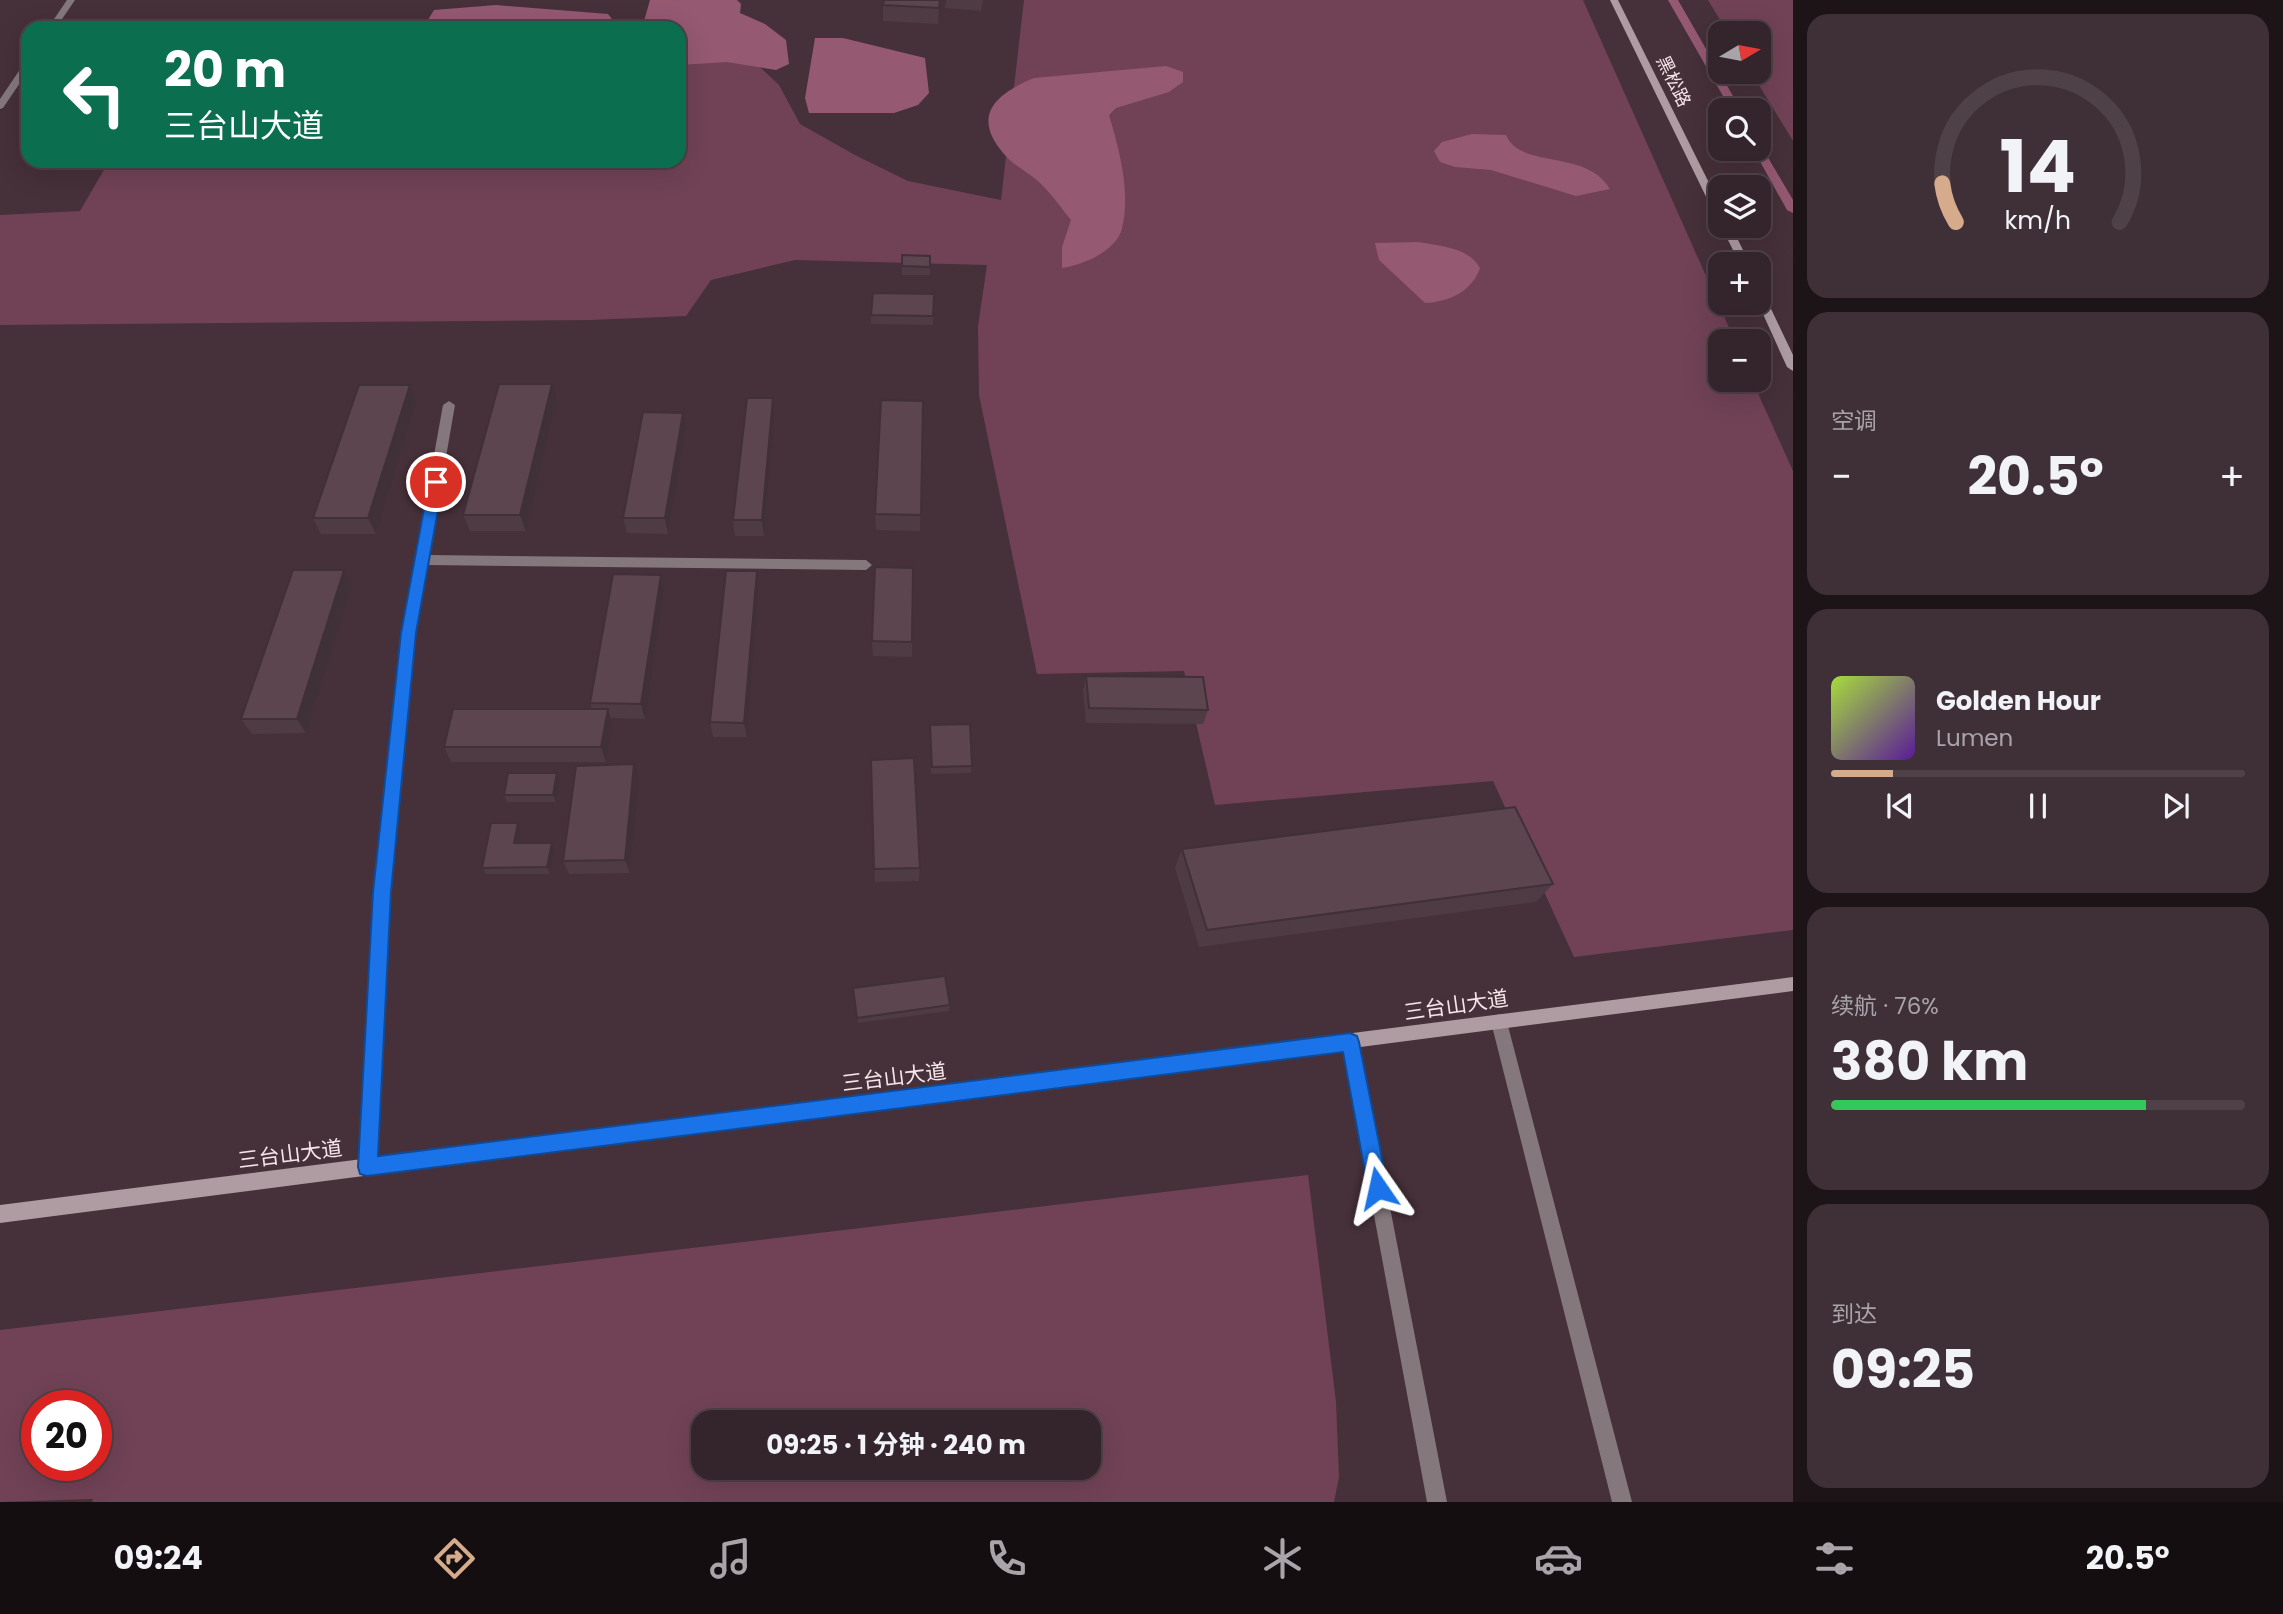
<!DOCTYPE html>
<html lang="zh">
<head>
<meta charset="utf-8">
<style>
  body { margin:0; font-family:Poppins,"Noto Sans SC",sans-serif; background:#3f3037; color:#f1f3f6; height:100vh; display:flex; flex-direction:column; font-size:26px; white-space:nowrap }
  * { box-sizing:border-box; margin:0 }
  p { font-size:23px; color:#a9a4a9 }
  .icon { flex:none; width:38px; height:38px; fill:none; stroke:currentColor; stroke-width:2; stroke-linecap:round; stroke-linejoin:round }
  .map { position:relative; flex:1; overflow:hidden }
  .details { display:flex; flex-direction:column; gap:14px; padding:14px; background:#1d1418; width:490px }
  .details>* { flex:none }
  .banner { position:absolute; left:21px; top:21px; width:665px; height:147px; border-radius:21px; box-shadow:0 7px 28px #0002,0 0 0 2px #4e4147; background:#0b6e4f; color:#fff; overflow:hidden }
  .needle { width:46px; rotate:80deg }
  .fabs { position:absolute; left:1708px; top:21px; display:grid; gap:14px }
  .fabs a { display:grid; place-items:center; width:63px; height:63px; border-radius:14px; background:#34242b; box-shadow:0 7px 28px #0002,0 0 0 2px #4e4147; font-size:35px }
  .speed { position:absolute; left:21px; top:1390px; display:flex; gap:14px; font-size:35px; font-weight:700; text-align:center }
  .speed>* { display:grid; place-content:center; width:91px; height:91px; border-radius:50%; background:#34242b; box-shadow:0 7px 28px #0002,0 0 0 2px #4e4147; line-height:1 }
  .speed .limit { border:10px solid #d22; background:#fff; color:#111 }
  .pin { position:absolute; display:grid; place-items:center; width:60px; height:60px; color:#fff; margin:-30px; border:4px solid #fff; border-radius:50%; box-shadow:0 2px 7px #0007 }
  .me { position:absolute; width:77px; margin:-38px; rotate:349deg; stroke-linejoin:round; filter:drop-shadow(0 0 5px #0008) }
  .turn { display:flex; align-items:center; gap:24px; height:147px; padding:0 28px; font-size:32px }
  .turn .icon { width:91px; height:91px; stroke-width:2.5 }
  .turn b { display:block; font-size:49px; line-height:60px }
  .big { font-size:52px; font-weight:700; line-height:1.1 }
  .details .tile { flex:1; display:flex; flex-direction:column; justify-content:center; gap:10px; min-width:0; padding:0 24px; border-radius:21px; background:#3f3037 }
  .details .dial { align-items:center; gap:0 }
  .dial svg { height:182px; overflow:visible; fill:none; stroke:#4e4147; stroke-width:7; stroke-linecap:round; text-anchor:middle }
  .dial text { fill:#f1f3f6; stroke:none }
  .song { display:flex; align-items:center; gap:21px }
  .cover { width:84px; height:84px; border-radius:10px; background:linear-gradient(135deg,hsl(80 70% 55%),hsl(270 70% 35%)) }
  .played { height:7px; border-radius:4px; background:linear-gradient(90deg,#d6ab8b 15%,#4e4147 15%) }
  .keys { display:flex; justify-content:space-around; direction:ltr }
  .heat { display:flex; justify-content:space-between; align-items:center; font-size:38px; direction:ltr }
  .charge { height:10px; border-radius:5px; background:linear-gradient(90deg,#34c759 76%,#4e4147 0) }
  .trip { position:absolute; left:691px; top:1410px; width:410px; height:70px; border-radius:21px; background:#34242b; box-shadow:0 7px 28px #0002,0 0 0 2px #4e4147; font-weight:700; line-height:70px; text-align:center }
  .tab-bar { display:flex; height:112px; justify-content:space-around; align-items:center; background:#150e11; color:#a9a4a9 }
  .tab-bar .icon { width:49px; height:49px }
  .tab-bar .on { color:#d6ab8b }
  .tab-bar b { font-size:32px; color:#f1f3f6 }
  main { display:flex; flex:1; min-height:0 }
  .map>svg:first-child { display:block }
</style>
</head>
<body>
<main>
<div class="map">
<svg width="1793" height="1502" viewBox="0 0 1793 1502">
  <rect width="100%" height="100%" fill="#463039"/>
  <path fill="#714255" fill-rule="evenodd" d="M1024 0H1583L1735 341H1720V380H1752L1793 471V930L1574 957 1493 781 1215 805 1184 671 1037 674 979 395 978 326 987 265 795 260 711 280 686 316 590 320 0 325V215L80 211 109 161H679V32L746 54 779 85 800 124 855 155 908 181 1001 200Z
    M1708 0H1793V141L1751 72H1759V33H1728Z
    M1308 1175 1336 1402 1339 1477 1334 1502H92L93 1499 0 1502V1330ZM37 1405H96V1465H37ZM704 1423H1088V1468H704Z"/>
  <path fill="#955972" d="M650 0H737L741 4 740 13 765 24 786 40 789 64 776 70 727 62 679 65V28H642Z
    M496 5 608 14 619 28H423L434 10Z
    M815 38H843L925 58 929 93 918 105 894 113H809L805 98Z
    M1166 66 1183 72V82L1169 92 1116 108 1109 115C1119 149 1131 192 1122 228 1117 251 1083 265 1062 268V247L1071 220C1062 209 1053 196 1043 186 1032 174 1015 167 1004 154 971 116 995 94 1034 78Z
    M1472 134 1506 135C1521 170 1586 148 1610 189L1576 196 1491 170 1455 167 1440 162 1434 151 1442 142Z
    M1418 242C1439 246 1469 247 1480 268 1472 291 1450 302 1425 303L1379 260 1375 243Z"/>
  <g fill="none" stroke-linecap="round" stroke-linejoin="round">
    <path fill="#955972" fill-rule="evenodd" d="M1668 0H1678L1741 110H1731Z
      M1759 146 1763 149 1793 200V213L1787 210 1753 149H1759Z"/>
    <path fill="#84787c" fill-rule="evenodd" d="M67 0H75L56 28H48Z
      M28 61V71L3 108 0 109V99L25 62Z
      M449 401 455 405 429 555 866 560 872 565 866 570 427 565C393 763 386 966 376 1167L373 1173 367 1176 361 1173 358 1167 374 892 402 633 443 405Z
      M1499 1014 1505 1017 1507 1022 1632 1502H1612L1491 1022 1493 1017Z
      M1350 1034 1356 1037 1358 1042 1447 1502H1427L1342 1042 1344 1037Z"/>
    <path fill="#ae9ca2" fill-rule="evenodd" d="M1610 0H1618L1720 205V218L1715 215Z
      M1721 226H1731L1750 264H1740Z
      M1759 291 1764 294 1793 355V371L1787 367 1758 303Z
      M1793 977V991L0 1223V1205Z"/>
  </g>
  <path fill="#4f3b43" d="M884 0H942L938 24 883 21V5Z
    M946 0H983L981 11 945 8Z
    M902 255 930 256V275H902Z
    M934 294 933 325 871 324V315Z
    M410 385 416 401 376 534H321L313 518Z
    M773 398 775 414 764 536H735L733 520Z
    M556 401 526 531H470L463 515Z
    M923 401 920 531 876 530 875 514Z
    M686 429 668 534 627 533 623 518Z
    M913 568 912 657 873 656 872 641Z
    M757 571 759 587 747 737H713L710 722Z
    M661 575 664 591 645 719 611 718 612 723 606 762H451L444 747 592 709 590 703Z
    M352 586 306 733 252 734 241 719Z
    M1086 676 1208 710 1203 724 1086 723 1083 691Z
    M930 732 972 766 971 773 931 774Z
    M871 760 920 868 919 881 875 882Z
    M639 778 630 873 569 874 563 861Z
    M560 781 556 802H507L504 795Z
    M518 823 521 830 519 843 555 849 550 874H486L482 868Z
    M1182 849 1553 884 1536 902 1199 947 1175 868Z
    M853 988 950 1005 949 1011 858 1023Z"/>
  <path fill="#403037" d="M940 0H942L938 24 939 8Z
    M552 384 556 401 526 531 520 515Z
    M410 385 416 401 376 534 368 518Z
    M773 398 775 414 764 536 762 520Z
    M683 413 686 429 668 534 665 518Z
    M344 570 352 586 306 733 297 719Z
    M757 571 759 587 747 737 744 723Z
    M661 575 664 591 645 719 641 704Z
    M608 709 612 723 606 762 601 747Z
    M634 764 639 778 630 873 625 860Z
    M557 773 560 781 556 802 553 795Z
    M518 823 521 830 518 849 514 843Z
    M552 843 555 849 550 874 547 867Z"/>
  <path fill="#5c454e" stroke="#403037" stroke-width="2" d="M884 0H940L939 8 883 5Z
    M902 255 930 256V267L902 266Z
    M873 293 934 294 933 316 871 315Z
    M499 384H552L520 515H463Z
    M359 385H410L368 518H313Z
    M747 398H773L762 520H733Z
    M881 400 923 401 921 515 875 514Z
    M643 412 683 413 665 518H623Z
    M875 567 913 568 912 642 872 641Z
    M293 570H344L297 719H241Z
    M726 571H757L744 723 710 722Z
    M613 574 661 575 641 704 590 703Z
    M1086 676 1203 677 1208 710 1089 708Z
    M453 709H608L601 747H444Z
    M970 724 972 766 932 767 930 725Z
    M914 758 920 868 874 869 871 760Z
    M634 764 625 860 563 861 576 766Z
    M508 773H557L553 795H504Z
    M1515 807 1553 884 1207 930 1182 849Z
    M491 823H518L514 843H552L547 867 482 868Z
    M945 976 950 1005 857 1018 853 988Z"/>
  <path fill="#1a73e8" stroke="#114b97" stroke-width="2" d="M436 478 443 482 416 633 391 892 378 1156 1350 1033 1357 1036 1359 1042 1388 1188 1385 1194 1378 1197 1371 1194 1368 1188 1343 1052 367 1176 360 1174 358 1167 373 892 401 633 429 482Z"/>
  <g text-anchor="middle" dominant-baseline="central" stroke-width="7" stroke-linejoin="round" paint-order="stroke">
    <g font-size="18" fill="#f4e5ea" stroke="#463039">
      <text transform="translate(1674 81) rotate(64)">黑松路</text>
    </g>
    <g font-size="21" fill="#f4e5ea" stroke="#463039">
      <text transform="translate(1456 1005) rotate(-8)">三台山大道</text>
      <text transform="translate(894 1077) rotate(-7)">三台山大道</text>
      <text transform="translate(290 1154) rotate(-7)">三台山大道</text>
    </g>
  </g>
</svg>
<div class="fabs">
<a><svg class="needle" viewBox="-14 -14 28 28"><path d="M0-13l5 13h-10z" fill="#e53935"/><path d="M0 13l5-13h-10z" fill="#a9a4a9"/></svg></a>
<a><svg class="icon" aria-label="search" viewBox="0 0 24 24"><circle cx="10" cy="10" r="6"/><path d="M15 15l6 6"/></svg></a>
<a><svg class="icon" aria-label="layers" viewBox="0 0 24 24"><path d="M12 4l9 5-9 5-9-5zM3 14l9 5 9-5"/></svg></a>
<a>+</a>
<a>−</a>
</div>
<div class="speed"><div class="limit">20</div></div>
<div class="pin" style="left:436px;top:482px;background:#d93025"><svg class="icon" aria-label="arrive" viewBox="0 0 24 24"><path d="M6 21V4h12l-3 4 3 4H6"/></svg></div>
<svg class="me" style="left:1378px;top:1188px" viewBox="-20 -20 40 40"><path d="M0-17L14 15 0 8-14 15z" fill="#1a73e8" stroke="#fff" stroke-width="4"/></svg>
<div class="trip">09:25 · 1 分钟 · 240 m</div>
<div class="banner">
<div class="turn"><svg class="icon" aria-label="left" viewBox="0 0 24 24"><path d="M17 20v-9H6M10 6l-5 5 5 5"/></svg><div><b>20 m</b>三台山大道</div></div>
</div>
</div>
<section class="details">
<div class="tile dial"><svg viewBox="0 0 100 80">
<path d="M14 69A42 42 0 1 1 86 69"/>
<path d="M14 69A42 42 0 0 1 8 52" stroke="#d6ab8b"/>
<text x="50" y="56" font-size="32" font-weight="700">14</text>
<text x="50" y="72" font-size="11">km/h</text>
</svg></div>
<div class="tile"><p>空调</p>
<div class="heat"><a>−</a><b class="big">20.5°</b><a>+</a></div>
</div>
<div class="tile">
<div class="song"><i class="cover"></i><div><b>Golden Hour</b><p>Lumen</p></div></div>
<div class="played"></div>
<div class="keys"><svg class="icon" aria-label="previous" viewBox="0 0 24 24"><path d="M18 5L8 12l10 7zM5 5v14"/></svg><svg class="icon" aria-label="pause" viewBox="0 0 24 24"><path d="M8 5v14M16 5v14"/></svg><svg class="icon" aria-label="next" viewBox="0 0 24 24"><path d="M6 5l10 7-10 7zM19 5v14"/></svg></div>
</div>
<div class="tile"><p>续航 · 76%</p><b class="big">380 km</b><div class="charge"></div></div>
<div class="tile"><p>到达</p><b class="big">09:25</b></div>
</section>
</main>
<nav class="tab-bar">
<b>09:24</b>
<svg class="icon on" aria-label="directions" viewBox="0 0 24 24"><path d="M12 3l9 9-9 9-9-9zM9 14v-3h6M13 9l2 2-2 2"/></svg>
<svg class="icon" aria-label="music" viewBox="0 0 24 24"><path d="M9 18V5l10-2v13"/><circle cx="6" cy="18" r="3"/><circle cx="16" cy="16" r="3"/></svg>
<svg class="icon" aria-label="phone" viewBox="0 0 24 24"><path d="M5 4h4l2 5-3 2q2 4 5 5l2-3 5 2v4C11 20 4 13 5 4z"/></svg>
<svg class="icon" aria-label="climate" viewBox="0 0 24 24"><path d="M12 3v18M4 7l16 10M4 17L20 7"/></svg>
<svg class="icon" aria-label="car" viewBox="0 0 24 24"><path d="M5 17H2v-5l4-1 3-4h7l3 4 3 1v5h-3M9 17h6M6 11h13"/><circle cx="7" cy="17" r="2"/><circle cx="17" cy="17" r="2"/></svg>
<svg class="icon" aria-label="filters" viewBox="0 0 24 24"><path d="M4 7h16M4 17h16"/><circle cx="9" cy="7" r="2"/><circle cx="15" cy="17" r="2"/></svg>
<b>20.5°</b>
</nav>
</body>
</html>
